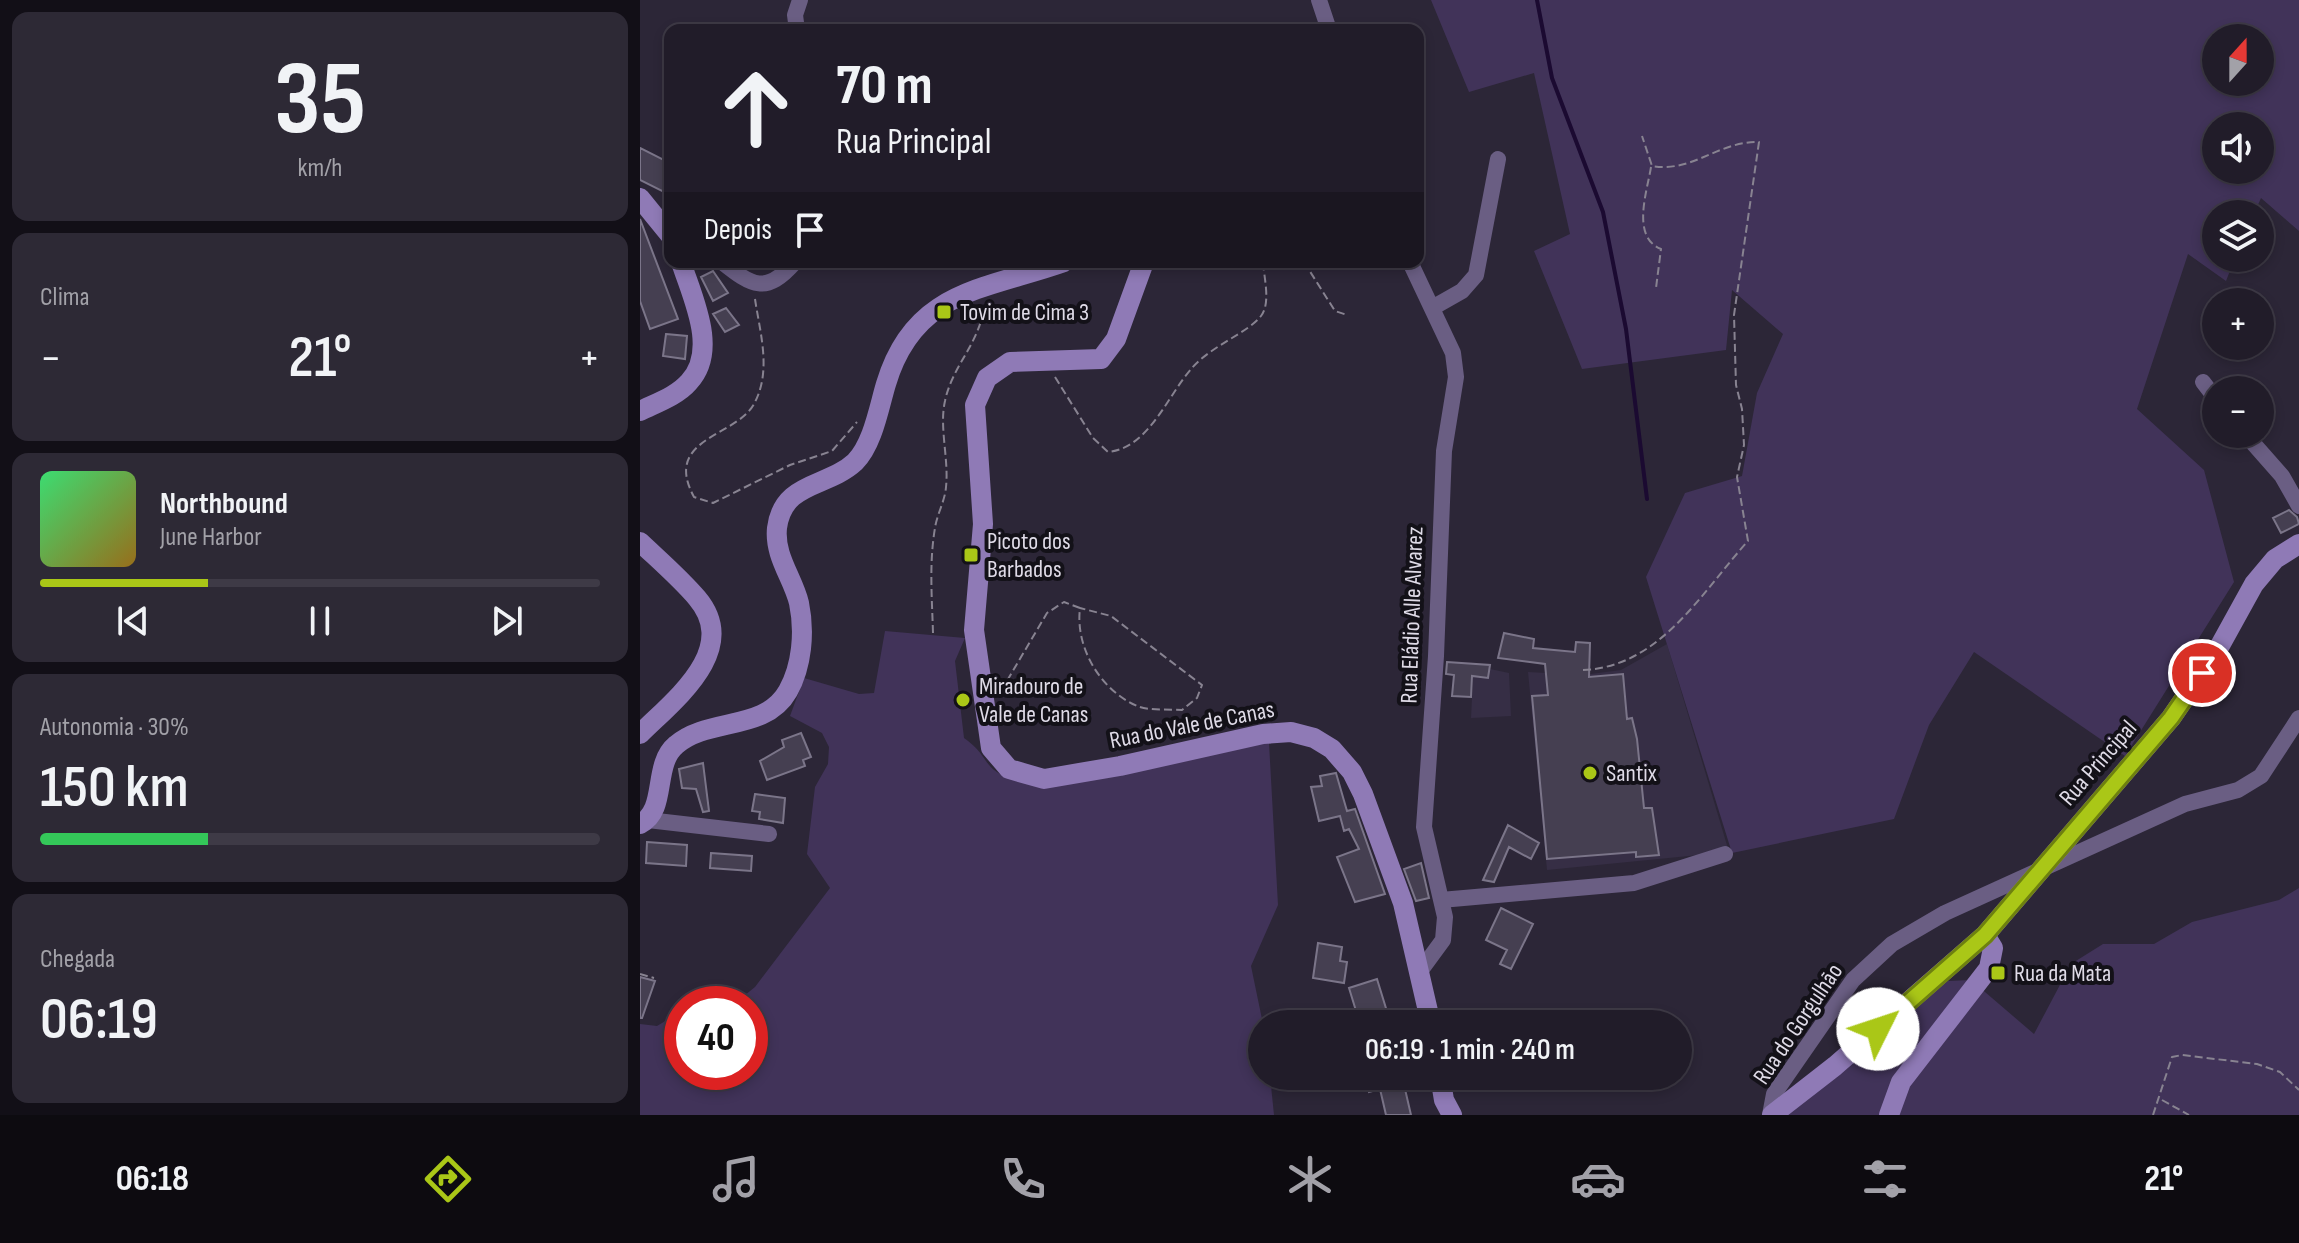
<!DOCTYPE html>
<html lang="pt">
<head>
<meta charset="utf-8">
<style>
  body { margin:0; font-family:"Sofia Sans Condensed",sans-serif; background:#2d2935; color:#f1f3f6; height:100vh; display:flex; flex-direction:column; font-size:30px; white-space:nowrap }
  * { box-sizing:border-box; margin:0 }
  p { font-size:26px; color:#a2a1a8 }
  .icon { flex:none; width:44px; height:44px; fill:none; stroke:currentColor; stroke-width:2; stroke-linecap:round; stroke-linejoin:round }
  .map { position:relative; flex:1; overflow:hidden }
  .panel { display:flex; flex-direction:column; gap:12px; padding:12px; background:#120f17; width:640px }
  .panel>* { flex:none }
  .guide { position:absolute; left:24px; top:24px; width:760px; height:244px; border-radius:16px; box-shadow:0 4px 12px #0003,0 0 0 2px #3e3a46; background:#211c29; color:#f1f3f6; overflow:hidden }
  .needle { width:52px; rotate:21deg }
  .controls { position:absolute; left:1562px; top:24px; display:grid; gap:16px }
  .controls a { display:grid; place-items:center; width:72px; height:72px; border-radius:50%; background:#211c29; box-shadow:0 4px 12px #0003,0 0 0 2px #3e3a46; font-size:40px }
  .speed { position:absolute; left:24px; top:986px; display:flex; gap:16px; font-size:40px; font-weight:700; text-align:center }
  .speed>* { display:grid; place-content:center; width:104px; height:104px; border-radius:50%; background:#211c29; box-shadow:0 4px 12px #0003,0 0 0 2px #3e3a46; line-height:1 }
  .speed .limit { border:12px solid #d22; background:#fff; color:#111 }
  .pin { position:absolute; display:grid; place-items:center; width:68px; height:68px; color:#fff; margin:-34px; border:4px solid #fff; border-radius:50%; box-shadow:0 2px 8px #0007 }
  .me { position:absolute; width:88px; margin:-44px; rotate:49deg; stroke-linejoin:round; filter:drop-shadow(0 0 6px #0008) }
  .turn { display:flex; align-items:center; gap:28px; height:168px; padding:0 40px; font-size:36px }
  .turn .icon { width:104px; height:104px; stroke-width:2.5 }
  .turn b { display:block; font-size:56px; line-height:68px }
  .then { display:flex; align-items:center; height:76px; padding:0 40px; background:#0003; gap:16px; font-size:30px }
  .big { font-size:60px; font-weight:600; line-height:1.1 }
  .panel .tile { flex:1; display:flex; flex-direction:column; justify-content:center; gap:12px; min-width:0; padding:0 28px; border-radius:16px; background:#2d2935 }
  .panel .dial { align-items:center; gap:0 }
  .dial b { font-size:104px; line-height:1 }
  .song { display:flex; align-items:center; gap:24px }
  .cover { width:96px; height:96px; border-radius:12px; background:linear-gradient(135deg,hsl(140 70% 55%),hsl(40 70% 35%)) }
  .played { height:8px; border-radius:4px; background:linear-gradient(90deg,#aac717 30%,#3e3a46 30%) }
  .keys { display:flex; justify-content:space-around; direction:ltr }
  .heat { display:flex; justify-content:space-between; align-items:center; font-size:44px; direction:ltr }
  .charge { height:12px; border-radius:6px; background:linear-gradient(90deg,#34c759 30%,#3e3a46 0) }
  .trip { position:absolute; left:608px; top:1010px; width:444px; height:80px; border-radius:40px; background:#211c29; box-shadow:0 4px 12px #0003,0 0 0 2px #3e3a46; font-weight:600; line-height:80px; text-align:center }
  .menu { display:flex; height:128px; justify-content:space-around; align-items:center; background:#0d0b10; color:#a2a1a8 }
  .menu .icon { width:56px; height:56px }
  .menu .selected { color:#aac717 }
  .menu b { font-size:36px; color:#f1f3f6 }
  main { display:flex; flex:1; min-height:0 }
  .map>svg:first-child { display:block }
</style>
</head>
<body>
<main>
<section class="panel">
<div class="tile dial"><b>35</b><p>km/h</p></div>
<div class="tile"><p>Clima</p>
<div class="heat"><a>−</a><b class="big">21°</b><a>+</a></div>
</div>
<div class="tile">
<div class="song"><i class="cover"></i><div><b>Northbound</b><p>June Harbor</p></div></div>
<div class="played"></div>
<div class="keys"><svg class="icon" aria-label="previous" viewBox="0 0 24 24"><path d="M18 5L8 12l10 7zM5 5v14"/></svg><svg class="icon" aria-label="pause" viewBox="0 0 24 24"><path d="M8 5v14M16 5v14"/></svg><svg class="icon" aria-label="next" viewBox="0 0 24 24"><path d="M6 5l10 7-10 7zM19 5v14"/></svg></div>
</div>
<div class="tile"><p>Autonomia · 30%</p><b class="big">150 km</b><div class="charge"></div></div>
<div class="tile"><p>Chegada</p><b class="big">06:19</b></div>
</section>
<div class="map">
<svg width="1659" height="1115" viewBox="0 0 1659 1115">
  <rect width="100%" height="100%" fill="#2c2637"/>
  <path fill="#362e45" d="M1027 644 1089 852 907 870 888 672 943 675 981 670Z
    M850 669 869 673 871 716 831 718 833 677 849 678Z"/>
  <path fill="#413359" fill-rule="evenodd" d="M791 0H1659V231L1621 198 1614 214H1576V258H1595L1586 281 1548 254 1497 409 1564 470 1594 582 1485 756 1334 652 1289 725 1254 819 1092 853 1006 577 1045 493 1102 476 1117 393 1143 334 1092 290 1086 350 942 369 894 251 930 234 894 73 829 92ZM1576 38H1620V82H1576ZM1576 126H1620V170H1576Z
    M245 631 325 638 315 661 324 738C355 760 337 770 385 783L629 743 638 905 611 966 623 1024 622 1076H630L634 1115H0V1024L17 1026 42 1011V1072H110V1004H94L115 987 190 888 167 854 175 787 188 764 189 747 182 733 150 716 164 678 219 694 234 693Z
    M1659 888V1115H1140L1308 981 1331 980 1394 1034 1431 964 1463 944H1514L1552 922 1639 900Z"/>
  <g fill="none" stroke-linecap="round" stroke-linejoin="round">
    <path stroke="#1b0a31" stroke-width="4" d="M897 0 912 78 963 212 986 329 1007 499"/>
  </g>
  <path fill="#453f51" stroke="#7b7589" stroke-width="2" d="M0 148 30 163V195L0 180Z
    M0 219 38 319 10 329 0 301Z
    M73 271 88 293 73 301 61 277Z
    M86 308 99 325 85 332 73 314Z
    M26 334 47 336 45 359 23 356Z
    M1649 510 1657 517 1659 524 1641 533 1633 518Z
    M864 633 894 639 893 648 935 652 936 642 950 643 949 677 983 674 987 719 992 718 997 739 1004 808H1012L1019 855 996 857V852L907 859 892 696 908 695 905 664 858 658Z
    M807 662 850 665 848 678 832 676 831 697 812 696 814 675 806 674Z
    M161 733 171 757 163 760 165 766 127 780 120 761 144 747 142 740Z
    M63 763 69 811 63 812 56 789 42 788 39 769Z
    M696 773 707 811 715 809 745 894 715 902 697 857 719 849 709 829 704 831 700 816 679 821 671 787 682 786 680 776Z
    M115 794 145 798 143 823 119 819 120 812 112 811Z
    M868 825 899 843 891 859 869 847 854 882 843 880Z
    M7 842 47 845 46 866 6 863Z
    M71 853 112 856 111 871 70 868Z
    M781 863 789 898 776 901 764 869Z
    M861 908 893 924 871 969 860 964 867 950 846 940Z
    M678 943 702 947 700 961 707 962 704 983 673 978Z
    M0 977 15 981 2 1018H0Z
    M737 979 749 1018 720 1024 709 988Z
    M725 1076H762L771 1115H746L740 1089 729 1092Z"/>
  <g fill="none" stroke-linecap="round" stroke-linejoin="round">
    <path stroke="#888391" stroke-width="2" stroke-dasharray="8 4" stroke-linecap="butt" d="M1011 167C1007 192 991 237 1021 249L1016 288
      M664 262 695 311 707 315
      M115 299C120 333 132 371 114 404 96 437 22 438 54 497L73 503 150 465 192 451 217 422
      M415 377 453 438 468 452C509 448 527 396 552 368 571 346 609 332 621 316 631 303 624 278 623 262
      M293 633C292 598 289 563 295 528 297 514 305 501 306 487 309 459 299 427 305 401 312 366 340 343 344 306
      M943 670C1020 667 1061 593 1108 541L1097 477 1104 445 1102 409 1096 385 1094 315 1119 142C1078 141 1053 173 1012 166L1002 136
      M361 691 407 613 424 602 440 608C435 647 460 690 497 706 509 711 529 709 542 710L557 698 562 685 471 616 440 608
      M0 974 14 978
      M1522 1100 1549 1115
      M1513 1115 1532 1057 1542 1055 1617 1064 1640 1072 1659 1090"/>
    <path stroke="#6a5e83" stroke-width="16" d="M679 0 689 30
      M157 30 155 15 160 0
      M82 262C112 286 126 295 155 262
      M770 262 813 353 816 377 804 451 796 656 784 827 805 917 803 940 781 970
      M792 308 822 291 836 275 858 159
      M1563 382 1576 399
      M1605 434 1642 476 1659 506
      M8 820 129 834
      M801 900 994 883 1085 854
      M1130 1115 1134 1094 1213 980 1252 944 1305 913 1545 804 1598 790 1621 776 1659 718"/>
    <path stroke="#8f7ab6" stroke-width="20" d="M0 198 30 235
      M504 262 476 339 461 359 370 362 347 378 335 405 343 524 334 630 351 748 369 769 404 779 480 766 623 734 651 732 674 738 692 749 712 772 723 794 763 903 791 1024
      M0 411C16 403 37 396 49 382 79 350 52 297 41 262
      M0 542C19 560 40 578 57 598 101 650 34 700 0 734
      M0 824C28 810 12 765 36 745 68 717 125 732 148 691 162 666 165 632 159 603 153 578 134 556 137 528 143 481 187 488 215 462 233 444 239 407 246 384 274 290 344 290 424 262
      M800 1076 804 1100 812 1115
      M1132 1115 1195 1066 1345 935 1531 718 1577 651 1614 584 1635 559 1659 544
      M1249 1115 1261 1082 1349 968 1353 948 1345 935"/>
  </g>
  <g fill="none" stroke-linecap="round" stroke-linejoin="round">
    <defs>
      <path id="route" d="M1238 1029 1345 935 1531 718 1562 673"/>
    </defs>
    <use href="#route" stroke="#6e810f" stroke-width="20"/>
    <use href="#route" stroke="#aac717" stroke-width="14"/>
  </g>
  <g fill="#aac717" stroke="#131118" stroke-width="3">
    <rect x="296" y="304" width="16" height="16" rx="4"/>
    <rect x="323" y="547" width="16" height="16" rx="4"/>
    <circle cx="323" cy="700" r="8"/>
    <circle cx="950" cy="773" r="8"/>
    <rect x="1350" y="965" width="16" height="16" rx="4"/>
  </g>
  <g text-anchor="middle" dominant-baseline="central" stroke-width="8" stroke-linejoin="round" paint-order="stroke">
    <g font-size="24" fill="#dfdbe7" stroke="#131118" text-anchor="start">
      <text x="320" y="312">Tovim de Cima 3</text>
      <text x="347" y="541">Picoto dos<tspan x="347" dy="28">Barbados</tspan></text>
      <text x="339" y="686">Miradouro de<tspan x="339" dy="28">Vale de Canas</tspan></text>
      <text x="966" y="773">Santix</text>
      <text x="1374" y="973">Rua da Mata</text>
    </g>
    <g font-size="24" fill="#dfdbe7" stroke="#131118">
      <text transform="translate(772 615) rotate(-88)">Rua Eládio Alle Alvarez</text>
      <text transform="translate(552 725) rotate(-11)">Rua do Vale de Canas</text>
      <text transform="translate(1458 763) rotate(-49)">Rua Principal</text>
      <text transform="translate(1158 1024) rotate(-56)">Rua do Gorgulhão</text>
    </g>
  </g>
</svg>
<div class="controls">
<a><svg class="needle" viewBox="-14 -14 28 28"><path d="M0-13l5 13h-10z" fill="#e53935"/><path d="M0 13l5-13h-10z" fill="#a2a1a8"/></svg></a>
<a><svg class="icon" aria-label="sound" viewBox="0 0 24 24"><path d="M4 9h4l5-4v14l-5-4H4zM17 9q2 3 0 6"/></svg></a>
<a><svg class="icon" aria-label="layers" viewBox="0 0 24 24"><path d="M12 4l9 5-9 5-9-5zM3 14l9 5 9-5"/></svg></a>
<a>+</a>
<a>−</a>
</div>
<div class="speed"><div class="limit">40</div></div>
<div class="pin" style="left:1562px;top:673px;background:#d93025"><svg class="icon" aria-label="arrive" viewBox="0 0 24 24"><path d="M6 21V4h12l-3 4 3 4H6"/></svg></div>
<svg class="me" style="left:1238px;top:1029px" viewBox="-20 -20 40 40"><circle r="19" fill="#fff"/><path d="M0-13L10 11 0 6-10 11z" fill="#aac717"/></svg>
<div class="trip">06:19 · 1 min · 240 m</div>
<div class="guide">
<div class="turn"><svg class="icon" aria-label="ahead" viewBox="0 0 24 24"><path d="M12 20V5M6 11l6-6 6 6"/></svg><div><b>70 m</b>Rua Principal</div></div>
<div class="then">Depois<svg class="icon" aria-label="arrive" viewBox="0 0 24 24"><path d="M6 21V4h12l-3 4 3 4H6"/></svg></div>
</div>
</div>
</main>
<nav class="menu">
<b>06:18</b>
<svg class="icon selected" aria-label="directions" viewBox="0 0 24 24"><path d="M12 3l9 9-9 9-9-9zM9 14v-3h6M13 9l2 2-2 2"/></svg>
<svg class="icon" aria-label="music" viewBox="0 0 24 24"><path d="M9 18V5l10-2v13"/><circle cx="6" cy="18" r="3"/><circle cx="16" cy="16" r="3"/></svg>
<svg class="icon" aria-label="phone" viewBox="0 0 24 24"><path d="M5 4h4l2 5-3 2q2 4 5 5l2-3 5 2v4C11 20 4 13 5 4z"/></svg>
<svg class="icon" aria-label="climate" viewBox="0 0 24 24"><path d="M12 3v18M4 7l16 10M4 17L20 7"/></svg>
<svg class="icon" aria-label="car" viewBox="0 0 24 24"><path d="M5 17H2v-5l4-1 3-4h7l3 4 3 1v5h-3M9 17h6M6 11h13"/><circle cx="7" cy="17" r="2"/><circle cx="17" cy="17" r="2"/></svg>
<svg class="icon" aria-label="filters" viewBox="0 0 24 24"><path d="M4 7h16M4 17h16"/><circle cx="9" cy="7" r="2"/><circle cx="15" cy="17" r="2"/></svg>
<b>21°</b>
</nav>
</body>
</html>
